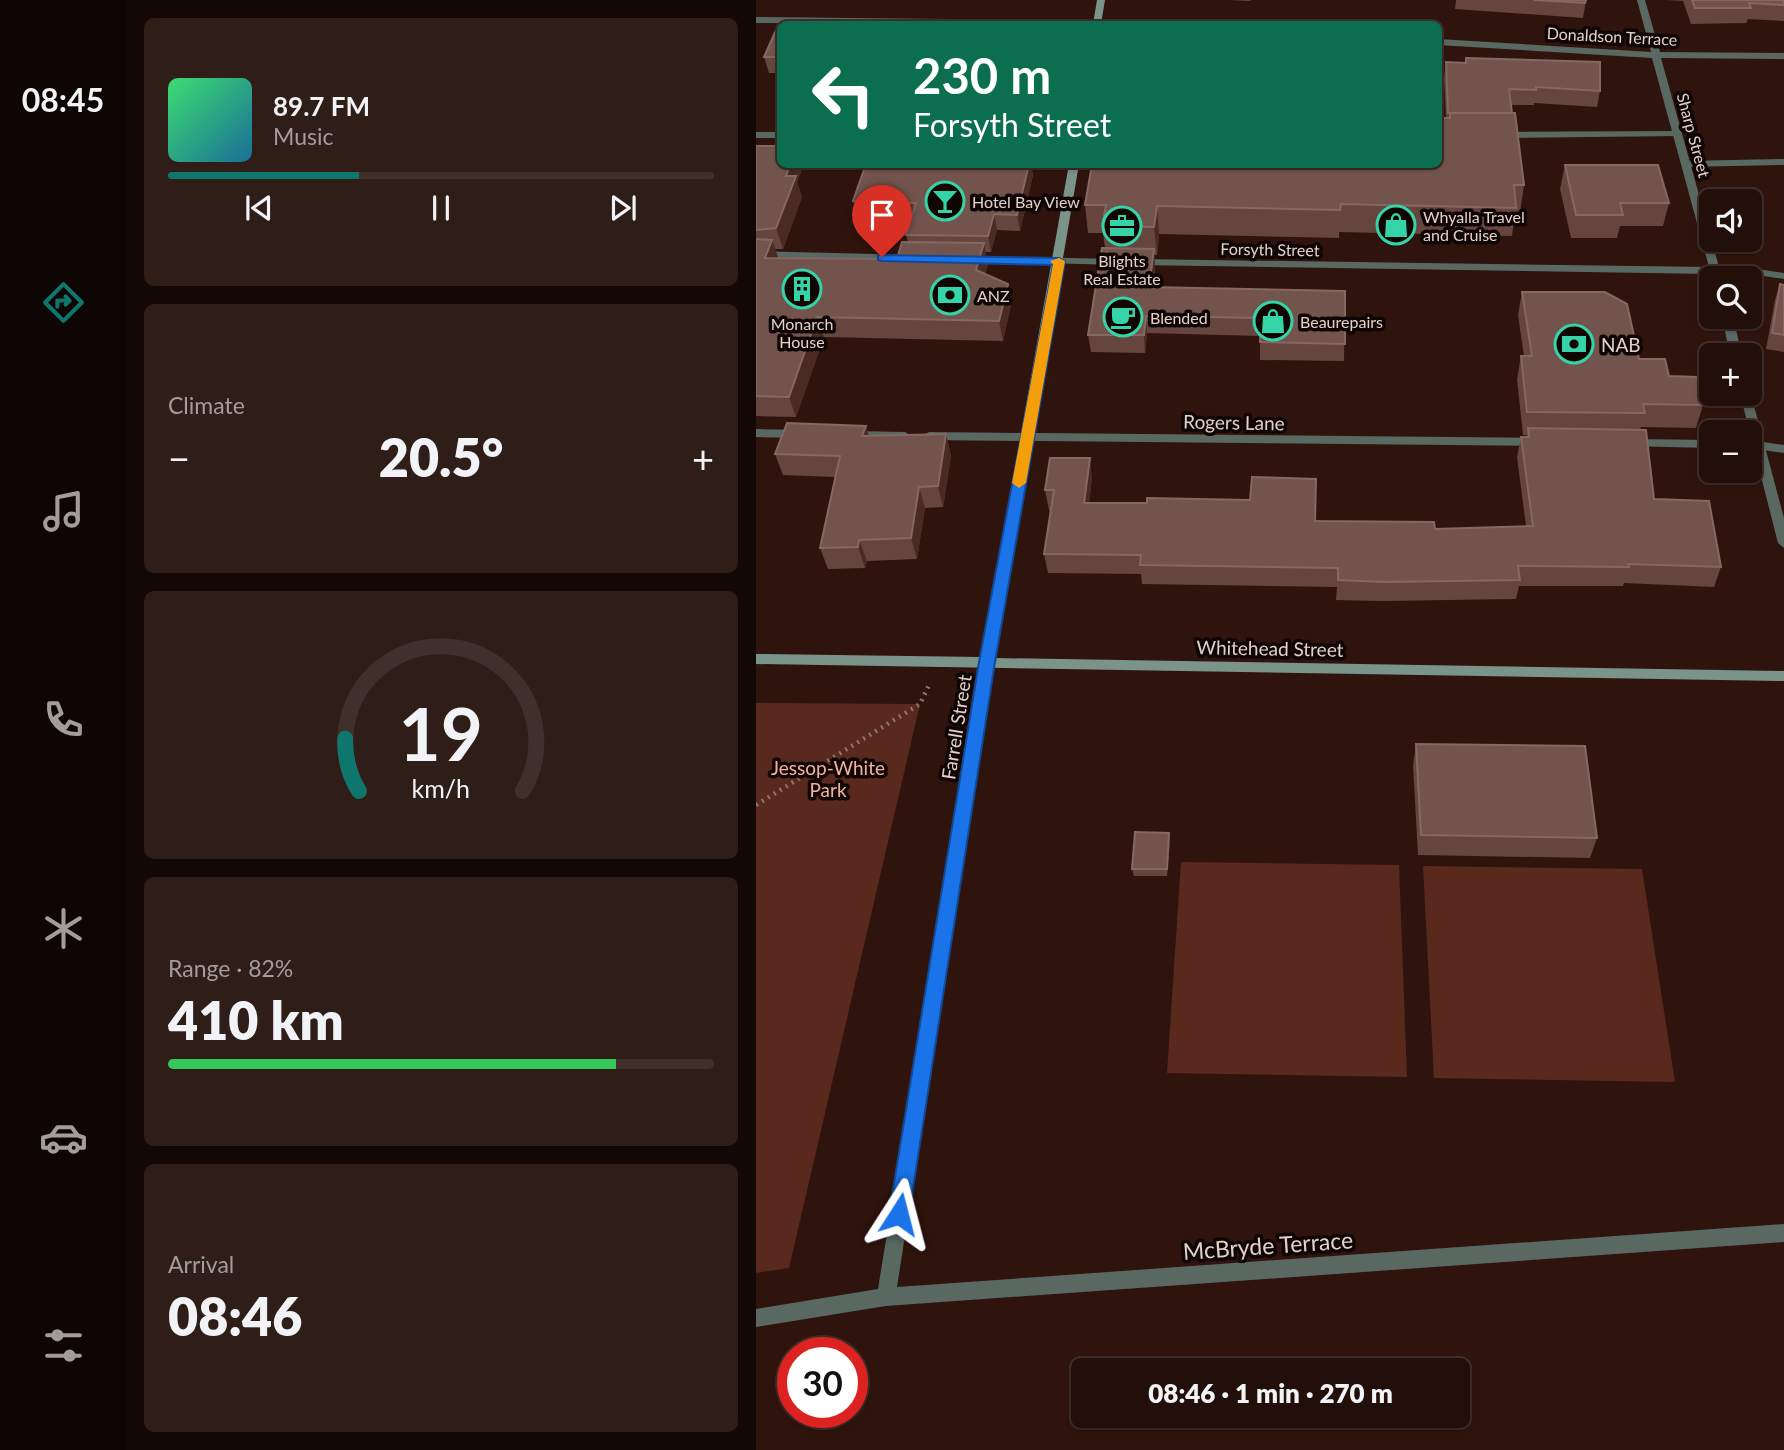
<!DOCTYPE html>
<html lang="en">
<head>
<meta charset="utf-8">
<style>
  body { margin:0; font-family:Lato,sans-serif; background:#2f1d18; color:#f1f3f6; height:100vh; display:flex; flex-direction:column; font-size:26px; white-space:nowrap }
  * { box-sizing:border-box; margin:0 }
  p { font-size:23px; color:#a39c9c }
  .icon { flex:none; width:38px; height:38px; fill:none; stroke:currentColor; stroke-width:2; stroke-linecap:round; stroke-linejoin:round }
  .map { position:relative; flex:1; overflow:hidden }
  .details { display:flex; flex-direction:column; gap:18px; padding:18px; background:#130806; width:630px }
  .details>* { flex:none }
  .banner { position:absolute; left:21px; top:21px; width:665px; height:147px; border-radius:10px; box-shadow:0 2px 5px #0004,0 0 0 2px #402f2b; background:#0b6e4f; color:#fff; overflow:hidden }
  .controls { position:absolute; left:943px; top:189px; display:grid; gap:14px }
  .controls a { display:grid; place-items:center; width:63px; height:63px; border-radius:10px; background:#230f0a; box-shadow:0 2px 5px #0004,0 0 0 2px #402f2b; font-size:35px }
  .speed { position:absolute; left:21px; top:1337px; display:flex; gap:14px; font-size:35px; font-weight:700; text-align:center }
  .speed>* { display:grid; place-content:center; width:91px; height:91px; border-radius:50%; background:#230f0a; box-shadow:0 2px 5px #0004,0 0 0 2px #402f2b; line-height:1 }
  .speed .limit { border:10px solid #d22; background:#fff; color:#111 }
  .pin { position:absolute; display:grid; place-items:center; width:60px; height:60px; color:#fff; margin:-72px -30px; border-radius:50% 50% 50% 0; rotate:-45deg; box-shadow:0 0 7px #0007 }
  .pin .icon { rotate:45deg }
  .me { position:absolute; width:77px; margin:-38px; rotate:9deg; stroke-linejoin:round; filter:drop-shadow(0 0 5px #0008) }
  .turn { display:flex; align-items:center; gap:24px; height:147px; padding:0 21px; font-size:32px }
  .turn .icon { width:91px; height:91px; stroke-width:2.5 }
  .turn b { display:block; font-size:49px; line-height:60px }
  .big { font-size:52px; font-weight:800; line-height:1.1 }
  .details .card { flex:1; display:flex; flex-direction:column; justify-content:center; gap:10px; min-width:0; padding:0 24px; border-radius:10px; background:#2f1d18 }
  .details .dial { align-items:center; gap:0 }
  .dial svg { height:182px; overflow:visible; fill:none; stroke:#402f2b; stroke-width:7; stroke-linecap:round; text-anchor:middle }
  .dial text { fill:#f1f3f6; stroke:none }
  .song { display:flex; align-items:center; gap:21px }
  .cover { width:84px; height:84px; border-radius:10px; background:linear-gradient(135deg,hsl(140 70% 55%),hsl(200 70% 35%)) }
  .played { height:7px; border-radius:4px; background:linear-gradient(90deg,#0f766e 35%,#402f2b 35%) }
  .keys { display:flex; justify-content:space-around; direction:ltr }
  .heat { display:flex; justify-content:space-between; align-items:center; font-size:38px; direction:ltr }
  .charge { height:10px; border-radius:5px; background:linear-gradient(90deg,#34c759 82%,#402f2b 0) }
  .trip { position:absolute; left:315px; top:1358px; width:399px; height:70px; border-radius:10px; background:#230f0a; box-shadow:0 2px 5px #0004,0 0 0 2px #402f2b; font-weight:800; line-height:70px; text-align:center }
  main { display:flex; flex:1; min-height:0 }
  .tab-bar { display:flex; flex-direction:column; width:126px; justify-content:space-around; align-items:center; background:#0e0604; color:#a39c9c }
  .tab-bar .icon { width:49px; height:49px }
  .tab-bar .on { color:#0f766e }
  .tab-bar b { font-size:32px; color:#f1f3f6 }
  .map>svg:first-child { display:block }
</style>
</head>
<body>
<main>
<nav class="tab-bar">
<b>08:45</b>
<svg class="icon on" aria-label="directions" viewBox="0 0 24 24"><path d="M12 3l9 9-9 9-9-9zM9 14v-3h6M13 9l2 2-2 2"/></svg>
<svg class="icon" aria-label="music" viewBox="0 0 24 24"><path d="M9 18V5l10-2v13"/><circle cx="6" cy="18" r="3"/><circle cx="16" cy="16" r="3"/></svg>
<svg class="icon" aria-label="phone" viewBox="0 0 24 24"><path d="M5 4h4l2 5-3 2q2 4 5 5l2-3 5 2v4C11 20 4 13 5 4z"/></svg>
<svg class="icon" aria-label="climate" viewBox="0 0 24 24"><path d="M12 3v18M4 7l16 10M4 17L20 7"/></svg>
<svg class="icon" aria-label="car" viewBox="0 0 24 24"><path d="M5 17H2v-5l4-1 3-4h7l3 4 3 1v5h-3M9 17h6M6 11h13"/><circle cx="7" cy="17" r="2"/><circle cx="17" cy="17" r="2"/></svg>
<svg class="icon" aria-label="filters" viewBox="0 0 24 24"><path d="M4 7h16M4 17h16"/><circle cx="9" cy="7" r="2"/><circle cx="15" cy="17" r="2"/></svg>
</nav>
<section class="details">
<div class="card">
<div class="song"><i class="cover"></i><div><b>89.7 FM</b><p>Music</p></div></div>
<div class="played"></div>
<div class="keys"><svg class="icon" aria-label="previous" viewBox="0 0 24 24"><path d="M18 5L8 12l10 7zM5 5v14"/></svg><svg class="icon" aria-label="pause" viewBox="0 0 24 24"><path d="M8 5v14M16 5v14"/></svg><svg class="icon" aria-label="next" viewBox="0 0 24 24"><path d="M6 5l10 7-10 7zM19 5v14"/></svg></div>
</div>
<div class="card"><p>Climate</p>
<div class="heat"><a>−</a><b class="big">20.5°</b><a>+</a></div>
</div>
<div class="card dial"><svg viewBox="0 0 100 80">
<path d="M14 69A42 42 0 1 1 86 69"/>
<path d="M14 69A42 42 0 0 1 8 46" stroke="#0f766e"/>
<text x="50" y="56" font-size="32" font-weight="700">19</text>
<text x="50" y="72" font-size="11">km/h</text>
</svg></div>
<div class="card"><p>Range · 82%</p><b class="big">410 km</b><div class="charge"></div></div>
<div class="card"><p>Arrival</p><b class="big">08:46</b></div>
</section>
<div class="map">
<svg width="1028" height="1450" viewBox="0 0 1028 1450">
  <rect width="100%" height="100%" fill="#2f140d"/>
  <path fill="#59291d" d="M0 703 164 704 33 1268 0 1273Z
    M425 862 643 865 651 1077 411 1073Z
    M667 866 886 869 919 1082 678 1078Z"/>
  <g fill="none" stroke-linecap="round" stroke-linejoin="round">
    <path stroke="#8c756f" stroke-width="4.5" stroke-dasharray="2 5" stroke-linecap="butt" d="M0 805 164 704 173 685"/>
    <path fill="#596962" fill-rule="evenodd" d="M921 131 924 132V136L743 138 738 135 743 132Z
      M0 132H24V138H0Z
      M1028 159V165L930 167 925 164 930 161Z
      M0 429 44 430 50 434 44 438 0 437Z
      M96 431 149 432 155 436 149 440 92 438V432Z
      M173 432 783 438 789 442 783 446 173 440 167 436Z
      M873 439 956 440V448L869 446 867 443 869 440Z
      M994 440 1028 445V453L994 448Z"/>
    <path fill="#596962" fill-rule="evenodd" d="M881 0H889L904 52 1028 53V59L905 58 963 267 995 268 1028 273V279L995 274H965L966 278H956L954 274 382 265 377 262 382 259 953 267 896 58 682 45V39L895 52Z
      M0 17 380 21 384 24 0 23Z
      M0 251 159 255 164 258 159 261 0 257Z
      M214 256 362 259 367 262 362 265 210 261V257Z
      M966 317H977L986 355H974Z
      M994 391 1028 518V548L1022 543 984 394H994Z
      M231 657 238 662 141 1287 1028 1224V1242L130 1306 0 1327V1309L122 1289 224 662Z"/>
    <path fill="#7b948a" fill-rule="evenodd" d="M341 0H349L345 24H337Z
      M313 164H323L239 658 1028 671V681L0 664V654L225 657Z"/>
  </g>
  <path fill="#65453e" d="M472 0H495L494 1Z
    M700 0H830L827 18 699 9Z
    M910 0H1028V21L992 19 990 23 935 24 927 1Z
    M24 30V73H13L8 57Z
    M690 62 844 91 841 107 778 103V105H755L768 185 764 213H759L756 236 583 232V238L403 234 401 255H398L399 267 397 287 589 291 588 361 504 360V336L391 333 389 353 335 352 332 335 349 248 347 233H332L329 205 682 164 690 118 688 78Z
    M0 146 47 166 41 182 46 197 27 249H19L22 258 141 259 152 242 150 235 155 219 101 217 97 201 110 164H275L277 175 264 231 241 230 235 252H229L232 264 229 274 252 284 255 305 247 341 68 337 40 417 0 416Z
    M809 165 913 203 907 226H864L861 238H815L804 189Z
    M1024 284 1028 285V352L1010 349 1019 300Z
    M766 292 913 376 947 405 940 428 885 427 884 430 898 499 965 567 958 587 868 583 867 586H763L760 599 626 601 580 600 581 587 386 584 385 574 292 573 288 554 295 510H293L289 490 336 478 333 503 679 529 770 526 761 457 765 437H770L771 435H767L761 379 765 356H768L762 315Z
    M110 426 113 436 190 434 195 456 187 507 169 508 161 559 111 561 109 568 72 569 64 548 79 477 27 475 19 454Z
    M660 744 841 838 834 858 662 855 657 765Z
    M413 833 414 840 411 876H378L376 869Z"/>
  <path fill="#492b24" d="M34 164H47V166L41 182 46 197 27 249 20 228 30 176Z
    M273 164H275L277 175 264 231 261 215Z
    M401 206 403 234 401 255 398 227Z
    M238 214 241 230 235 252 232 236Z
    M16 240 23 260 9 258Z
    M228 243 232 264 224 291 220 270Z
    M398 249 399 267 395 305 393 287Z
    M252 284 255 305 247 341 243 321Z
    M390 316 391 333 389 353 388 335Z
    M61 317 68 337 40 417 33 397Z
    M110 426 116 447 106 436Z
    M190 434 195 456 187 507 182 486Z
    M334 458 336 478 331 523 328 503Z
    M163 487 169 508 161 559 155 538Z
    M103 540 111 561 109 568 102 547Z
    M413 833 414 840 411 876V869Z"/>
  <path fill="#72544d" stroke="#846861" stroke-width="2" d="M778 0H830L829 3Z
    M936 0H1028V5L993 3 995 8H939Z
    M20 30H24V57H8Z
    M710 58 844 62V91L780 87V90L753 89 756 113H692L690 62 710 63Z
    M694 113H759L768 185H758L760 208 585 204 584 210 401 206 398 227 346 226 350 205H329L336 164H682V118H694Z
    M0 146H24V164H34L30 176H40L20 228 0 230Z
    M110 164H273L261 215 238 214 232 236 150 235 160 203 97 201Z
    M809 165H902L913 203H864L867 215H820Z
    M0 239 16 240 9 258 141 259 146 242 228 243 220 270 252 284 243 321 61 317 33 397 0 396Z
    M346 248 398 249 393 287 589 291V344L504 342 505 318 390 316 388 335H332Z
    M1024 284 1028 285V335L1016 333Z
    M766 292H849L871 304 883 359H909L913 376 941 377 947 405 887 404 889 413 771 412 765 356H776Z
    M31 423 110 426 106 436 190 434 182 486 163 487 155 538 103 540 102 547 64 548 84 456 19 454Z
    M772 428 890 430 898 499 953 501 965 567 872 564 873 567 762 566 764 580 628 582 582 580V568L384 565 385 555 288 554 298 490H289L294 458H334L328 503H391V498L494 500 496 477 560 479 559 521 678 522 679 529 777 526 765 437H773Z
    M660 744 829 746 841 838 665 835Z
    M379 832 413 833 411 869H376Z"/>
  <path fill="#1a73e8" stroke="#114b97" stroke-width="2" d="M122 255 303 258 309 261 239 662 153 1214 150 1221 143 1224 136 1221 133 1214 223 662 297 265 126 261 122 260Z"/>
  <path fill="#f59e0b" d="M303 258 309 261 270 483 263 488 256 483 297 264 294 261Z"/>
  <defs>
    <symbol id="bar-ring" viewBox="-11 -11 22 22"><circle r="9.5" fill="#0f0503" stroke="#34d4a8" stroke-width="1.5"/><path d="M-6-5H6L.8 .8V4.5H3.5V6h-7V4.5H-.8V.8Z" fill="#34d4a8"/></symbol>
    <symbol id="shop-ring" viewBox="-11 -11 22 22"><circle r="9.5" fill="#0f0503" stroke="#34d4a8" stroke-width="1.5"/><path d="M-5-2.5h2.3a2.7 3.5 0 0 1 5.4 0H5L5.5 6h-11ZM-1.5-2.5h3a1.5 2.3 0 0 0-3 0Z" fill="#34d4a8"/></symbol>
    <symbol id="office-ring" viewBox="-11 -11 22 22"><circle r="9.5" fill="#0f0503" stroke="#34d4a8" stroke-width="1.5"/><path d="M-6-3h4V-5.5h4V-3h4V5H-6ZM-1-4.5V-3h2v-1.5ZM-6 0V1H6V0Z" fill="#34d4a8"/></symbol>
    <symbol id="building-ring" viewBox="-11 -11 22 22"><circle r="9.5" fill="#0f0503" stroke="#34d4a8" stroke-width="1.5"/><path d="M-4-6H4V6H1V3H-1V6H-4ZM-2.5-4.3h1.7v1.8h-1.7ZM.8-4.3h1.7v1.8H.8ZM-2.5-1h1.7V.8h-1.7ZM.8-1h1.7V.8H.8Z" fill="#34d4a8"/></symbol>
    <symbol id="bank-ring" viewBox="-11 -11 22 22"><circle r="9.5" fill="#0f0503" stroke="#34d4a8" stroke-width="1.5"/><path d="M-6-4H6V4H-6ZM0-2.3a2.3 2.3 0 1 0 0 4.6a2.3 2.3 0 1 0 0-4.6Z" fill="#34d4a8"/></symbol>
    <symbol id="cafe-ring" viewBox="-11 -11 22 22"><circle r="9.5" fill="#0f0503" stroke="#34d4a8" stroke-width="1.5"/><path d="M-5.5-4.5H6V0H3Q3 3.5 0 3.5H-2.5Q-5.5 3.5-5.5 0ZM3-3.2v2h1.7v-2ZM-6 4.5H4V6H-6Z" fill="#34d4a8"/></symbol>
  </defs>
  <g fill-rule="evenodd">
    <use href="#bar-ring" x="167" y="179" width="44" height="44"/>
    <use href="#shop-ring" x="618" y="203" width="44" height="44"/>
    <use href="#office-ring" x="344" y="204" width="44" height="44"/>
    <use href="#building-ring" x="24" y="267" width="44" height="44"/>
    <use href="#bank-ring" x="172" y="273" width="44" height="44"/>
    <use href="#cafe-ring" x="345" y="295" width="44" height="44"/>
    <use href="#shop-ring" x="495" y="299" width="44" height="44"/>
    <use href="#bank-ring" x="796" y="322" width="44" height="44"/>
  </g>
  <g text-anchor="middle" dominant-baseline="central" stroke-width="7" stroke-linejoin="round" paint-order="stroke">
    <g font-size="16" fill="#e4d0cb" stroke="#0f0503">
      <text transform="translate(856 36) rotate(3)">Donaldson Terrace</text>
      <text transform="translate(938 135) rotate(75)">Sharp Street</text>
      <text transform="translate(514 249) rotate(1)">Forsyth Street</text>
    </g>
    <g font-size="16" fill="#e4d0cb" stroke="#0f0503" text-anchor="start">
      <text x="216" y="201">Hotel Bay View</text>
      <text x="667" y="216">Whyalla Travel<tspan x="667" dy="18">and Cruise</tspan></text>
      <text x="366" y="260" text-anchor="middle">Blights<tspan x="366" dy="18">Real Estate</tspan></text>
      <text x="221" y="295">ANZ</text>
      <text x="394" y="317">Blended</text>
      <text x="544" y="321">Beaurepairs</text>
      <text x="46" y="323" text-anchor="middle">Monarch<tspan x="46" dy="18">House</tspan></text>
    </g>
    <g font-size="19" fill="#e4d0cb" stroke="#0f0503" text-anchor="start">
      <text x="845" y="344">NAB</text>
    </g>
    <g font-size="19" fill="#e4d0cb" stroke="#0f0503">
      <text transform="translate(478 422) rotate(1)">Rogers Lane</text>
      <text transform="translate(514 648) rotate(1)">Whitehead Street</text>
      <text transform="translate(200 727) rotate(-81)">Farrell Street</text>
    </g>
    <g font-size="19" fill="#f4b1a0" stroke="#0f0503">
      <text x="72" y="767">Jessop-White<tspan x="72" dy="22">Park</tspan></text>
    </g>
    <g font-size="23" fill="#e4d0cb" stroke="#0f0503">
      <text transform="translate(512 1245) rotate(-4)">McBryde Terrace</text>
    </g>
  </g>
</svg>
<div class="controls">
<a><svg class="icon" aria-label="sound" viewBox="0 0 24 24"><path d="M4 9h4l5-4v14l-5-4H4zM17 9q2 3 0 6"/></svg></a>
<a><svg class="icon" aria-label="search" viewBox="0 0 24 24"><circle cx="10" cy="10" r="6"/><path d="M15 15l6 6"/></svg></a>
<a>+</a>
<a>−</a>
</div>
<div class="speed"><div class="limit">30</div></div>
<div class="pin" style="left:126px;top:257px;background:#d93025"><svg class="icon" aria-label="arrive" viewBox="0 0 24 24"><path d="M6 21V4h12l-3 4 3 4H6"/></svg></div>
<svg class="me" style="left:143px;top:1214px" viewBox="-20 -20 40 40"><path d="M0-17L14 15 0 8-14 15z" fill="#1a73e8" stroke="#fff" stroke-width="4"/></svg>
<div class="trip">08:46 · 1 min · 270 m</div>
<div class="banner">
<div class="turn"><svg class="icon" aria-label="left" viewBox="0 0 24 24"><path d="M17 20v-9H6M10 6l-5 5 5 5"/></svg><div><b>230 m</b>Forsyth Street</div></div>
</div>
</div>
</main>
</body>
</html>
